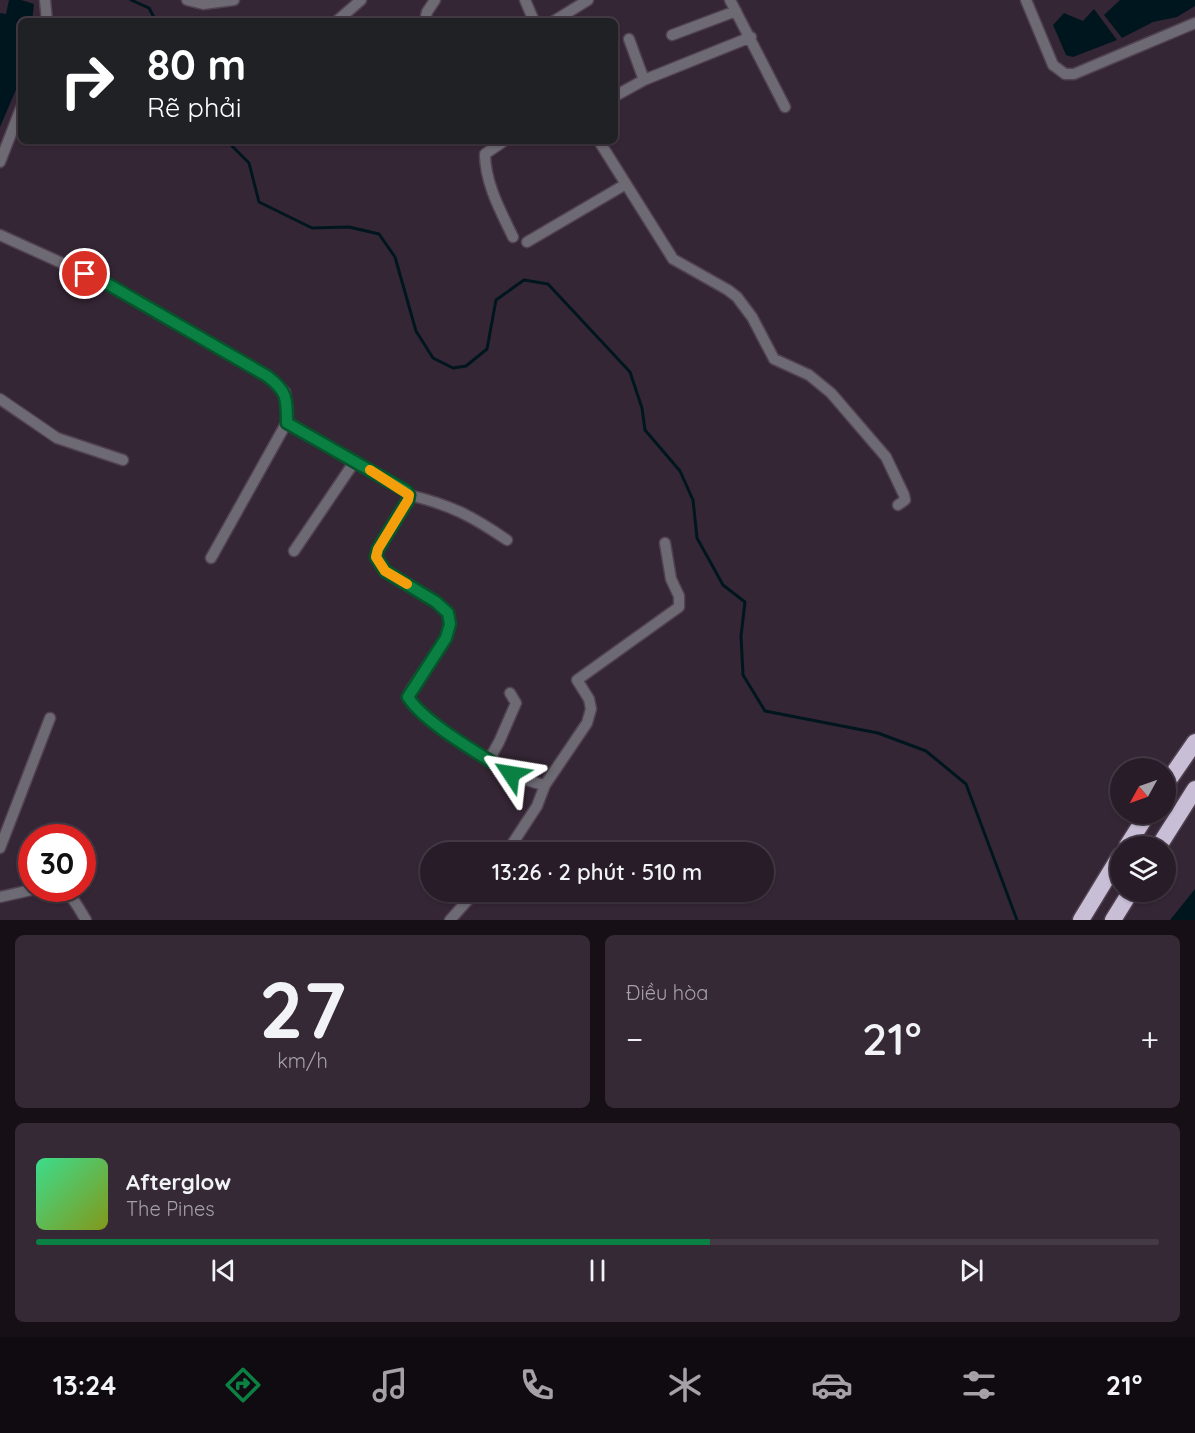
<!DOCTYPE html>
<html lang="vi">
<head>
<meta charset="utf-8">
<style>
  body { margin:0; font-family:Quicksand,sans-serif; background:#342934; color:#f1f3f6; height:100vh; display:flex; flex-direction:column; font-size:22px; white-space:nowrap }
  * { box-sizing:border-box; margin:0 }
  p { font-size:20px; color:#a5a1a8 }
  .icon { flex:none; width:33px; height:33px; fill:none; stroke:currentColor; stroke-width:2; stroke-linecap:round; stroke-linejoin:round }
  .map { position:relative; height:920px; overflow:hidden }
  .panel { display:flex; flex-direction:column; gap:15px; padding:15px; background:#160f16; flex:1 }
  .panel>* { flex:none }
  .hud { position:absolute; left:18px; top:18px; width:600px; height:126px; border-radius:9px; box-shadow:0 2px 4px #0004,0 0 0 2px #443a45; background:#202124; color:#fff; overflow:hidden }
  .needle { width:39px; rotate:230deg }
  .controls { position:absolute; left:1110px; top:758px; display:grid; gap:12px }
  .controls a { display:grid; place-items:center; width:66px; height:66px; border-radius:50%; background:#281c28; box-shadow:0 2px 4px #0004,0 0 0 2px #443a45; font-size:30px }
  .speed { position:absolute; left:18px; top:824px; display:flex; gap:12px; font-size:30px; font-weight:700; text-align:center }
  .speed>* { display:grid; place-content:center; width:78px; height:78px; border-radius:50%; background:#281c28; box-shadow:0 2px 4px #0004,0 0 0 2px #443a45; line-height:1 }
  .speed .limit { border:9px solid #d22; background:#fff; color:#111 }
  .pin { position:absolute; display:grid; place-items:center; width:51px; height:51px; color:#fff; margin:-26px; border:3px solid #fff; border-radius:50%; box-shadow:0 2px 6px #0007 }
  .me { position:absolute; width:66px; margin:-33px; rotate:303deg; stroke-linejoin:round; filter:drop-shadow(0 0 4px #0008) }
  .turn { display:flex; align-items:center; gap:21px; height:126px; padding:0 30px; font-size:27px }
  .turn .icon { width:78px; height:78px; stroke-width:2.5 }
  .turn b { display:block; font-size:42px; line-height:51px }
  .big { font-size:45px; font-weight:600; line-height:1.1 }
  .panel .widget { flex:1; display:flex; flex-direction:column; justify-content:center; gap:9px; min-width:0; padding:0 21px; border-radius:9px; background:#342934 }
  .panel .dial { align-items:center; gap:0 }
  .dial b { font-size:78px; line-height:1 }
  .song { display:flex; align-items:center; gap:18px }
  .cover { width:72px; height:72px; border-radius:9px; background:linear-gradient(135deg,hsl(150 70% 55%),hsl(70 70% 35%)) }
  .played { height:6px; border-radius:3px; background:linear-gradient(90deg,#0b8043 60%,#443a45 60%) }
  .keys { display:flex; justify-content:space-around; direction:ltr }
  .heat { display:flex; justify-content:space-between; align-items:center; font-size:33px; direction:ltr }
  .panel .tiles { flex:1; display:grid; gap:15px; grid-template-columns:1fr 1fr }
  .widget:last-child { grid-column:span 2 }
  .trip { position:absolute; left:420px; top:842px; width:354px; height:60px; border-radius:30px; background:#281c28; box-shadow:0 2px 4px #0004,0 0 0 2px #443a45; font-weight:600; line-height:60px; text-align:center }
  .menu { display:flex; height:96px; justify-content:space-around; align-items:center; background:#100b10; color:#a5a1a8 }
  .menu .icon { width:42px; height:42px }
  .menu .on { color:#0b8043 }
  .menu b { font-size:27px; color:#f1f3f6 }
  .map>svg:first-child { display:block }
</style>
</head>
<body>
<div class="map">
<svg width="1195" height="920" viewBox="0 0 1195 920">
  <rect width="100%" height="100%" fill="#352635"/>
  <path fill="#00161f" d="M9 0H21L34 4 32 21H21V78L0 127V13L6 14Z
    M1120 0H1195V6L1177 17 1153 22 1122 38 1104 15Z
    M1094 9 1117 40 1073 57 1066 55 1053 25 1064 13 1083 21Z
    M1195 889V920H1170Z"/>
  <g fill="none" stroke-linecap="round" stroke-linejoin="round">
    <path stroke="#00161f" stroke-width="3" d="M131 0 149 8 156 21
      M227 141 249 163 259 202 312 228 349 227 379 234 395 257 416 331 433 358 453 368 466 366 487 349 496 300 524 280 548 284 630 372 642 408 645 430 680 471 693 500 697 538 723 585 745 602 741 636 743 675 765 711 878 733 926 751 966 784 1017 920"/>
    <defs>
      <path id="minor" d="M45 0 47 21
        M187 0 203 4 234 0
        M525 0 534 21
        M730 0 785 107
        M1026 0 1053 65 1065 74H1074L1195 23
        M337 21 361 0
        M425 21 427 12 435 0
        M554 21 588 0
        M672 35 736 11
        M629 39 644 80
        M615 96 644 80 751 37
        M504 141 485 154C485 183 501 212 513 237
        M599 141 673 259 728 290 737 297 752 317 774 359 809 375 831 393 886 457 904 495 905 500 898 505
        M0 162 21 108
        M0 235 106 283 267 376 285 392 287 422 211 558
        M527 242 626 184
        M0 399 57 438 123 460
        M287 422 406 491 409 495 408 499 378 549 377 557 385 571 436 602 448 613 450 624 446 638 411 690 408 697 412 704C436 729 511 780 545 785
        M409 495C451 505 472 516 507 540
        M294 551 355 461
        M489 760 499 742 516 703 510 693
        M0 848 50 718
        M507 852 537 806 545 785 587 723 591 709 589 699 577 680 679 607V596L671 579 665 543
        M59 888C71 892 79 909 86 920
        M0 897 40 888
        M450 920 476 891"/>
      <path id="highway" d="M1166 784 1195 742
        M1127 846 1148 813
        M1159 846 1195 789
        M1081 920 1120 856
        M1113 920 1131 891"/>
    </defs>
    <use href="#minor" stroke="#514251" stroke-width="13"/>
    <use href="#highway" stroke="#514251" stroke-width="19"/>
    <use href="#minor" stroke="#6d6a73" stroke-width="10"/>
    <use href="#highway" stroke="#c8bfd7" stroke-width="16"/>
  </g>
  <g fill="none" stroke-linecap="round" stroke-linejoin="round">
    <defs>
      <path id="route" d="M85 274 106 283 267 376C287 391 287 398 287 423L406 491 409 495 408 500 378 549 376 557 385 571 436 602 448 613 450 624 446 638 408 697C424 723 483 756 511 774"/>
    </defs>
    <use href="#route" stroke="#07532c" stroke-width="15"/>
    <use href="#route" stroke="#0b8043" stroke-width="10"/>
    <path stroke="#f59e0b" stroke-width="10" d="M370 470 409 495 408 500 378 549 376 557 385 571 407 584"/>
  </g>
</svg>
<div class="controls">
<a><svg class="needle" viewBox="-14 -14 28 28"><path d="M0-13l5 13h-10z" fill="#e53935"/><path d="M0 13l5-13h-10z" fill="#a5a1a8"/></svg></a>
<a><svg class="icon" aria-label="layers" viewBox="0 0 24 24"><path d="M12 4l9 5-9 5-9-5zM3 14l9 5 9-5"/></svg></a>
</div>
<div class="speed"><div class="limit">30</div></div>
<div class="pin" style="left:85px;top:274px;background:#d93025"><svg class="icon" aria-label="arrive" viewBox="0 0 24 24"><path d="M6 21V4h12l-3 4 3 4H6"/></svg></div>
<svg class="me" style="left:511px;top:774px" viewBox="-20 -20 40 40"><path d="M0-17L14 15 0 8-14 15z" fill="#0b8043" stroke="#fff" stroke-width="4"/></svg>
<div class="trip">13:26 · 2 phút · 510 m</div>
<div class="hud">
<div class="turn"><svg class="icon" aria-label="right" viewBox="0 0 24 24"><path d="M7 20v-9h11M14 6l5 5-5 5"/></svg><div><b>80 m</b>Rẽ phải</div></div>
</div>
</div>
<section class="panel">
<div class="tiles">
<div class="widget dial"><b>27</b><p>km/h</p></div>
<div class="widget"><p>Điều hòa</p>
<div class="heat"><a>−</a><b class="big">21°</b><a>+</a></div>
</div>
<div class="widget">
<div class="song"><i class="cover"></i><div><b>Afterglow</b><p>The Pines</p></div></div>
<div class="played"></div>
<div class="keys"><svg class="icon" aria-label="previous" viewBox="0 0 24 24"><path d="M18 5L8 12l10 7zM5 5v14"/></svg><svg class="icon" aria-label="pause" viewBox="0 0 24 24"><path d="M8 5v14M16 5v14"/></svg><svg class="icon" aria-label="next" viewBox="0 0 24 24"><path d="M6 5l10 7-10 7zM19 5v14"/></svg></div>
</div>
</div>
</section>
<nav class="menu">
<b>13:24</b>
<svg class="icon on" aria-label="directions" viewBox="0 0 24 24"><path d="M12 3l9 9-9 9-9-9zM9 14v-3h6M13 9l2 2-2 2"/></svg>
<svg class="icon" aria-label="music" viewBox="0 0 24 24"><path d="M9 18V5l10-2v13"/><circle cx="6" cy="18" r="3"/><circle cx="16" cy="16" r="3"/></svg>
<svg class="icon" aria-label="phone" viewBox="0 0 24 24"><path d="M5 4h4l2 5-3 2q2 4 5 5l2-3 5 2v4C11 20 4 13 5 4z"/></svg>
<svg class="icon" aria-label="climate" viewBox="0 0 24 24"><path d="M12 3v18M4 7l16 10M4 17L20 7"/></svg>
<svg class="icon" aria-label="car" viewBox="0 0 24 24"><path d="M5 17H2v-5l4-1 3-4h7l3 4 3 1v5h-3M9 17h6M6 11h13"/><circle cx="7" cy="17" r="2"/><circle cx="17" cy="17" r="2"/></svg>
<svg class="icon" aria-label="filters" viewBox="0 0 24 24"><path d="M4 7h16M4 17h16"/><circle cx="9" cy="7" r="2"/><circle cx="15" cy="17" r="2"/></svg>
<b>21°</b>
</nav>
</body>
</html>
